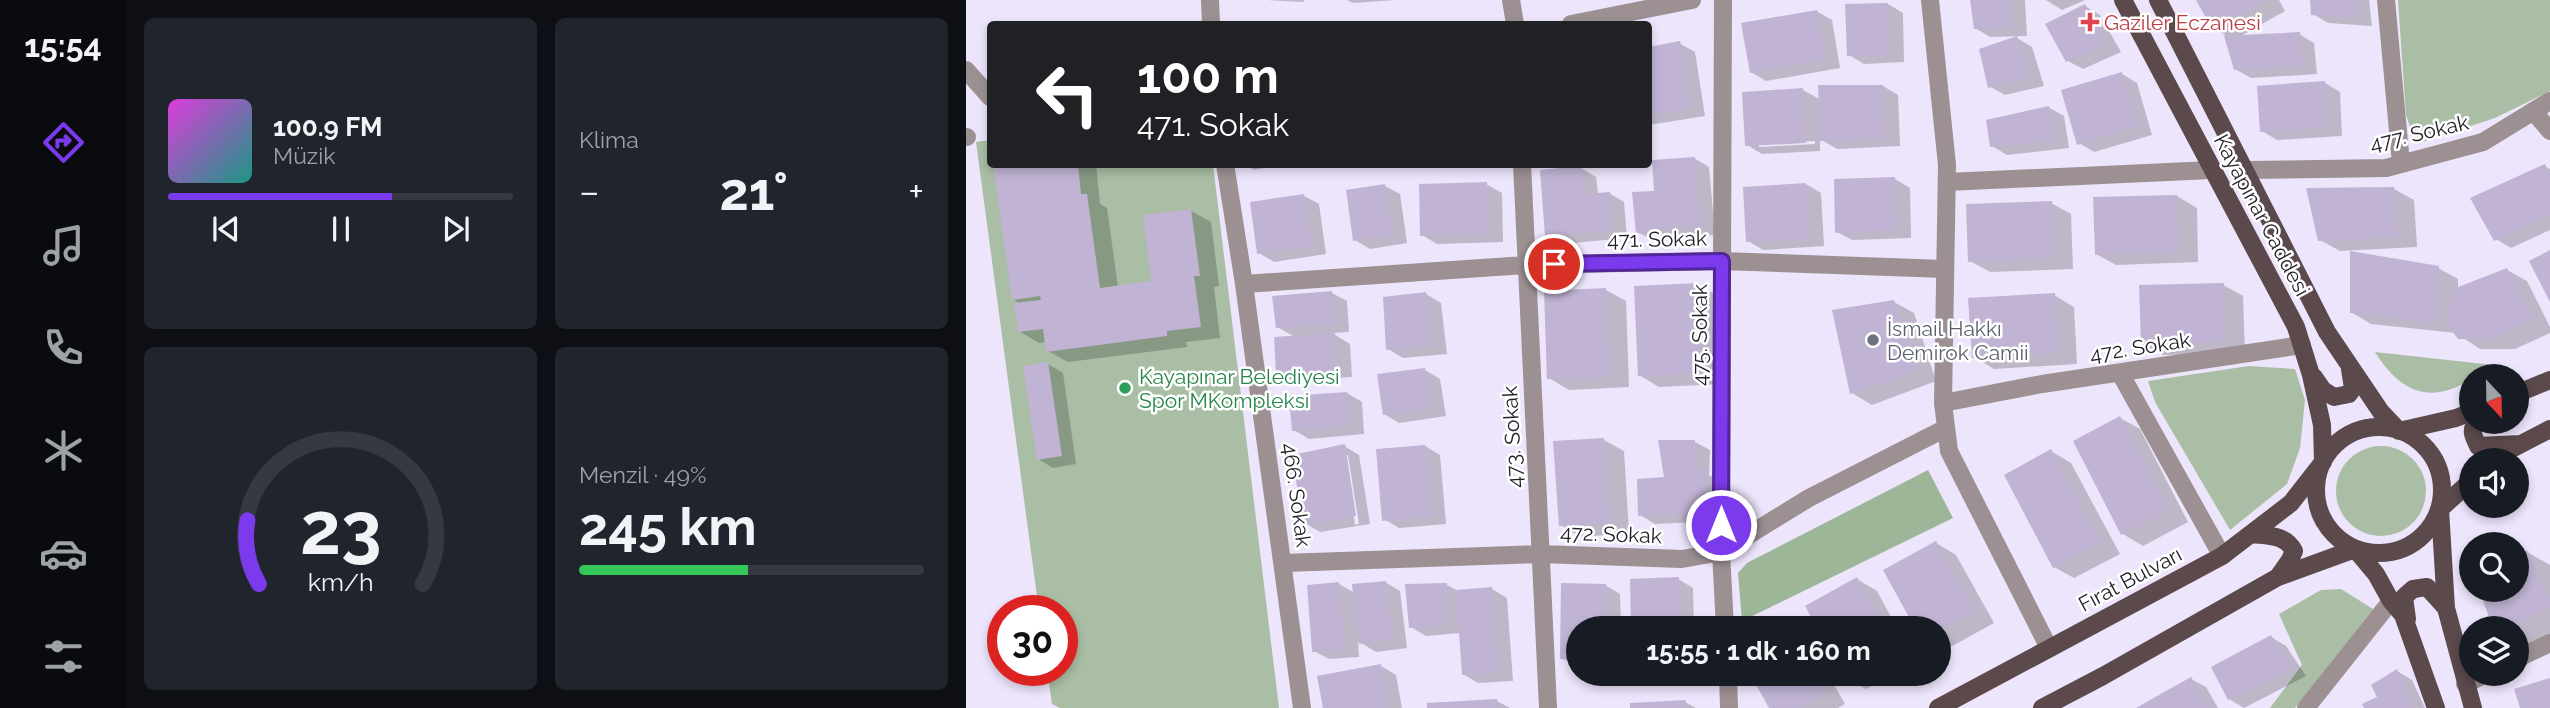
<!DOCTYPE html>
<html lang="tr">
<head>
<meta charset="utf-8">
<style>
  body { margin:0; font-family:Raleway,sans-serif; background:#20242c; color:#f1f3f6; height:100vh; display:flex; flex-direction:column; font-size:26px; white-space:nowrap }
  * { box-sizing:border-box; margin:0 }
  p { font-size:23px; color:#9ea1a6 }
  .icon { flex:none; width:38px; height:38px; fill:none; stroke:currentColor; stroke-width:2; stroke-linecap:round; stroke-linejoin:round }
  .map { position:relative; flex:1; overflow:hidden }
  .details { display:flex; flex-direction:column; gap:18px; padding:18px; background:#0d0f14; width:840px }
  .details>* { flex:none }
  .guide { position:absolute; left:21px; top:21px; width:665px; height:147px; border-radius:7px; box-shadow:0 4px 10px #0003; background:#202124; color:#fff; overflow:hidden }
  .needle { width:46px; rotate:158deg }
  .fabs { position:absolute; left:1493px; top:364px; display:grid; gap:14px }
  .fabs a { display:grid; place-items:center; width:70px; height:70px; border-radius:50%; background:#171b24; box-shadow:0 4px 10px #0003; font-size:35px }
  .speed { position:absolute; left:21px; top:595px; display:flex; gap:14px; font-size:35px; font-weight:700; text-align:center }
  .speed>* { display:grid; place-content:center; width:91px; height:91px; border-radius:50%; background:#171b24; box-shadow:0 4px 10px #0003; line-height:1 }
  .speed .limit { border:10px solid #d22; background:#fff; color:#111 }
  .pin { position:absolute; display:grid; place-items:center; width:60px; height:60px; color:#fff; margin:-30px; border:4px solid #fff; border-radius:50%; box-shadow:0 2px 7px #0007 }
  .me { position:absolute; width:77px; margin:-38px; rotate:0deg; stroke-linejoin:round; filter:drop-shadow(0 0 5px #0008) }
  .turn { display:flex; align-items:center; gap:24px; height:147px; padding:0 35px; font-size:32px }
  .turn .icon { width:91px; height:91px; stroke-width:2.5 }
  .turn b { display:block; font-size:49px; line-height:60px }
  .big { font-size:52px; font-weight:700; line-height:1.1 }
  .details .card { flex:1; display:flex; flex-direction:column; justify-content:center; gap:10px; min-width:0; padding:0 24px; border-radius:10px; background:#20242c }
  .details .dial { align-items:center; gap:0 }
  .dial svg { height:182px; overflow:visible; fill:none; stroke:#363941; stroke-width:7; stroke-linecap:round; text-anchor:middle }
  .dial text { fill:#f1f3f6; stroke:none }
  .song { display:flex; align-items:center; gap:21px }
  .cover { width:84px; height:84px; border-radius:10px; background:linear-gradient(135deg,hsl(300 70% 55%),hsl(170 70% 35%)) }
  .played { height:7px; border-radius:4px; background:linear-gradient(90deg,#7c3aed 65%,#363941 65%) }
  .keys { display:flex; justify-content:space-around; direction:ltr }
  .heat { display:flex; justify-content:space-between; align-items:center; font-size:38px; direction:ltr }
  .charge { height:10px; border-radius:5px; background:linear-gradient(90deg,#34c759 49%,#363941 0) }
  .details .tiles { flex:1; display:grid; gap:18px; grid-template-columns:repeat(2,1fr) }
  .trip { position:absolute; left:600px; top:616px; width:385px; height:70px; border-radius:35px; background:#171b24; box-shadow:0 4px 10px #0003; font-weight:700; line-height:70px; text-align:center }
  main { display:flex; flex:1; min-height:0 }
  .menu { display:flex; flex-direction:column; width:126px; justify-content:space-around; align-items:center; background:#090b0e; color:#9ea1a6 }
  .menu .icon { width:49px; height:49px }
  .menu .active { color:#7c3aed }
  .menu b { font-size:32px; color:#f1f3f6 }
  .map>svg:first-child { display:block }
</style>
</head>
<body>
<main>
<nav class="menu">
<b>15:54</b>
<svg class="icon active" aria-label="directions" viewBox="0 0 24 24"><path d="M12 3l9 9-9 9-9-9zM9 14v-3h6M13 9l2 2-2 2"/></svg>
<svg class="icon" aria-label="music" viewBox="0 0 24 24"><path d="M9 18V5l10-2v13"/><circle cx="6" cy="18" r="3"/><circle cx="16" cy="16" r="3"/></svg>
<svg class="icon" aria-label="phone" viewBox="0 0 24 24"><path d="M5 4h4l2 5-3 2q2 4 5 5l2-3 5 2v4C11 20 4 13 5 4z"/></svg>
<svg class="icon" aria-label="climate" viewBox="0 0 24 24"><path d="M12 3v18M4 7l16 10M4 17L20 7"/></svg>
<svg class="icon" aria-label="car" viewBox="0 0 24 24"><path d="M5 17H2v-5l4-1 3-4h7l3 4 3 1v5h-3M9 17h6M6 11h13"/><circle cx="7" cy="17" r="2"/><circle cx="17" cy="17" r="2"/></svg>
<svg class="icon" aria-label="filters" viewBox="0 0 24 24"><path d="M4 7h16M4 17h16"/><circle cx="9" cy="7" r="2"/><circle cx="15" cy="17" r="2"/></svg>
</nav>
<section class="details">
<div class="tiles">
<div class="card">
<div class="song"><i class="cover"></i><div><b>100.9 FM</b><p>Müzik</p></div></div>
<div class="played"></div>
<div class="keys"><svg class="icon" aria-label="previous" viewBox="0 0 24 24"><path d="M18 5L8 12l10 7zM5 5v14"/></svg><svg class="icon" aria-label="pause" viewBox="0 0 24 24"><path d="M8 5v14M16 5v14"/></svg><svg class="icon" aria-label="next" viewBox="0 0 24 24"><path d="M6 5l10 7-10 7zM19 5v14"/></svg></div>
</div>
<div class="card"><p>Klima</p>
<div class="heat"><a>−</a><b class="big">21°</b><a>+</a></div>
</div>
<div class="card dial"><svg viewBox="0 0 100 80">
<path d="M14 69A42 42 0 1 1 86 69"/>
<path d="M14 69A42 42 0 0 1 9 41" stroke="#7c3aed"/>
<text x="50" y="56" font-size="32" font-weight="700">23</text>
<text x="50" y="72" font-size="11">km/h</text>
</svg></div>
<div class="card"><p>Menzil · 49%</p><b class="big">245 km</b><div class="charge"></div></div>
</div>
</section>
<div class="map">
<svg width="1584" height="708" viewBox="0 0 1584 708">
  <rect width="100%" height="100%" fill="#ede5fb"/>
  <path fill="#a9bea4" d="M1432 0H1584V91L1529 118 1450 144 1440 115Z
    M24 140V164L247 165 313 708H94L86 704 81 670H96V611H73L10 142Z
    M1409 352 1527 365 1509 376H1505V379C1464 406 1433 391 1409 352Z
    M1283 366 1329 369 1339 400 1334 448 1321 484 1264 530 1189 402 1182 381Z
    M1370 491a45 45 0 1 1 90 0a45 45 0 1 1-90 0Z
    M1375 589 1407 609 1329 708H1304L1336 665 1313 614 1355 590Z"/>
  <path fill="#9eb698" d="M962 470 987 518 776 621 772 573 781 563Z"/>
  <path fill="#0003" fill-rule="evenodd" d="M301 0H338V2Z
    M381 0H429L387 3Z
    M1005 0H1059L1061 36 1024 37 1009 28Z
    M1080 0H1119L1096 10Z
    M1232 0H1313L1319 11 1273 37 1333 34 1348 43 1351 74 1285 78 1269 69 1259 35 1248 28Z
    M1346 0H1403L1406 26 1362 23 1347 14Z
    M922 4 937 13 938 62 898 64 883 55Z
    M1119 6 1134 15 1155 52 1117 69 1102 61Z
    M850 11 866 20 874 68 800 81 785 72Z
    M1051 38 1066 47 1078 86 1039 95 1023 86Z
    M713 43 729 52 739 116 683 125 682 48Z
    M1156 74 1171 83 1186 135 1128 152 1113 143Z
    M1359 83 1374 92 1376 136 1311 140 1296 131Z
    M917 86 932 95 934 146 871 149 854 139V151L796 154 781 145 837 90 855 100ZM849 141V144L793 147V144Z
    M1082 107 1098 116 1103 148 1041 155 1026 146Z
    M728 158 743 167 749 235 687 240 671 232 690 192Z
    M29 164H130L134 204 141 208 152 287 187 283 225 211 245 222 253 286 248 287 254 338 220 342 221 347 102 362 82 351 80 342 73 343 53 331 55 304 47 299Z
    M278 164H318L288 170Z
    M1578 166 1584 169V230L1545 248 1530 239Z
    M615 168 630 177 632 194 643 193 658 202 661 238 596 244 581 235Z
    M929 179 944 188 945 238 886 240 871 232Z
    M520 184 536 193 537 242 471 244 456 235Z
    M840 184 855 193 858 246 797 250 782 241Z
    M419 186 434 194 441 243 404 249 389 240Z
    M1428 189 1448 200 1451 247 1374 251 1354 240Z
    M338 196 353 204 360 254 308 262 293 253Z
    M1211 196 1231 208 1232 262 1150 265 1130 254Z
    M1085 203 1105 214 1107 269 1024 272 1004 261Z
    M1472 268 1492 279V289L1541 270 1561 281 1584 327V333L1549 349H1514L1490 333 1405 324 1385 312Z
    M732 285 752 296 755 384 693 387 673 375Z
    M1257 285 1277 296 1279 353 1197 355 1177 344Z
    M640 290 660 301 663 387 603 390 583 378Z
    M366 293 381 301 383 332 366 333 384 344 386 377 327 381 312 372 329 337 311 327Z
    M460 294 475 303 481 354 437 358 422 349Z
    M1088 295 1108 307 1111 364 1028 369 1008 357Z
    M928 302 948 313 970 381 906 405 886 393Z
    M82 364 97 373 110 464 87 468 72 459Z
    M459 370 474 379 480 416 433 423 418 414Z
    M381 393 396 402 398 434 343 439 328 430Z
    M1154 418 1174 429 1222 522 1177 546 1157 534Z
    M638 440 658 451 663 533 614 537 595 525Z
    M729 442 744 450 743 475 755 482 754 516 731 522 689 524 674 515Z
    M378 446 393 455 404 524 354 532 339 523ZM378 455H382L393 524 389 525Z
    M459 446 474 455 480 524 433 528 418 519Z
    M1085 451 1105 463 1154 554 1108 578 1088 567Z
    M970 543 990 555 1028 623 977 651 973 649V628H951L919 571Z
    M1561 552 1584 565V647L1567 655 1550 645V628H1529L1515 590H1550Z
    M712 579 727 588 728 628H666L665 580Z
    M891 579 911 591 931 628H853L841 606Z
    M419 582 434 591 441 648 410 652 392 641 393 657 363 659 348 651 373 584 389 593Z
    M481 585 492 591 526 589 541 598 547 681 512 683 497 674 495 633 460 636 445 627Z
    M597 585H639L654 594 655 628H612V667L596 658Z
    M1305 637 1320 646 1340 676 1278 708 1263 699Z
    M415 666 430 675 436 708H359Z
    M1431 671 1446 680 1459 708H1400L1413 698Z
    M786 674H862L879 704 872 708H805Z
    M878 674H929L900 689 880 678Z
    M1225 679 1240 687 1252 708H1174Z
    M531 701 544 708H463Z
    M719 702 730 708H666Z"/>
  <path fill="#c0b3d4" d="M1004 0H1045L1046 28 1008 29Z
    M1230 0H1299L1246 29Z
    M1344 0H1390L1392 18 1345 15Z
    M922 3 924 55 881 56 879 4Z
    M1119 4 1141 44 1100 62 1079 24Z
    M851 10 860 59 784 73 775 23Z
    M1334 32 1337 66 1268 70 1258 36Z
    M1051 36 1064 78 1022 88 1013 49Z
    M714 41 725 108 682 115V47Z
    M1156 72 1172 126 1111 145 1095 90Z
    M1359 81 1362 128 1294 132 1291 86Z
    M852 85H917L920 139 854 141Z
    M837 88 840 143 779 146 776 92Z
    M1083 106 1088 140 1024 147 1020 120Z
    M729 157 734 227 670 233 666 192 688 191 686 160Z
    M27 164H112L115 194H121L134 288 185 281 177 215 225 209 234 276H228L235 327 201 331V336L80 352 77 329 52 332 48 303 75 300 74 296 46 300Z
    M1579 164 1584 174V215L1528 241 1504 198Z
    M615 166 618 194 644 192 647 230 579 236 574 170Z
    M929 177 931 230 869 233 868 179Z
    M521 182 522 234 454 236 453 184Z
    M840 183 843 239 780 242 777 187Z
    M419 184 426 235 387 241 380 190Z
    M1428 187 1432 237 1352 241 1340 188Z
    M338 194 346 246 291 254 284 202Z
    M1211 195 1213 252 1129 255 1127 197Z
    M1086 201 1088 259 1002 262 1000 204Z
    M1584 250V302L1563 261Z
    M1384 251 1473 266 1469 323 1384 313Z
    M1541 268 1568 320 1528 339H1492L1481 324 1487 289Z
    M732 283 736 374 672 376 668 286Z
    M1258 283 1259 342 1175 345 1173 285Z
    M640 288 644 377 581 379 578 291Z
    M366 291 369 324 310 328 306 296Z
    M460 292 466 346 420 350 417 297Z
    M1089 293 1092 353 1006 358 1002 298Z
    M928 300 951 370 884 394 866 310Z
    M369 333 371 370 310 373 308 337Z
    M82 362 96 456 71 460 57 366Z
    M459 368 465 408 417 415 411 374Z
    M381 392 384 427 326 431 323 396Z
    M1154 416 1203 511 1155 535 1107 441Z
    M638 438 644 523 593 526 587 441Z
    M692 440H729V468L740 471 739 508 714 514 672 516 671 479 698 477Z
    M379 444 390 516 337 524 326 455Z
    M459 445 466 516 416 521 410 449Z
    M1085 449 1135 543 1087 568 1038 475Z
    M970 541 1009 612 973 631V628H949L917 570Z
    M1561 550 1584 599V608L1543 628H1527L1513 590H1550V557Z
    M713 577 714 628H665L664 579Z
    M891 577 919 628H851L839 606Z
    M420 581 426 640 393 644 386 584Z
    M373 582 379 649 346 652 341 585Z
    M481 583 482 625 443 628 439 584Z
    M595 583 640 584 641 628H612V659H594Z
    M526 587 532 673 496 675 490 590Z
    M1305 635 1326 667 1262 700 1245 667Z
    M415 664 423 708H357L351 676Z
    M1431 669 1448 708H1398L1396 704 1411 697 1405 685Z
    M784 674H849L860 693 833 708H803Z
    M1225 677 1243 708H1170Z
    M1584 678V708H1554L1548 689Z
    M531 699 532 708H461V703Z
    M720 700V708H664V703Z"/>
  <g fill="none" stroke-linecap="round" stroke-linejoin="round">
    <path stroke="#9c9092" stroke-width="18" d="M244 0 245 24
      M545 0 549 24
      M757 0 755 552 759 628
      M964 0 981 165 977 403 983 451 1083 648
      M1420 0 1435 164
      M605 24 726 0
      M0 70 24 97
      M1567 111 1584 131
      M0 137H1
      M259 164 278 284 336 708
      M556 164 582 708
      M1279 170 1420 168 1517 142 1584 101
      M981 182 1245 170
      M278 284 560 265 756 261 979 269
      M1154 373 1256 556
      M977 403 1076 384 1336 345
      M318 563 574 554 716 559 755 552 843 498 980 428
      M1550 659 1584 643
      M762 674 763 708
      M1499 684 1520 674
      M1340 708 1425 601"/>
    <path stroke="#5b494c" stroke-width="18" d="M1192 0 1361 332 1415 412 1433 431 1490 418 1505 412
      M1348 377 1357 390 1368 397 1383 394 1387 388 1384 369
      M1550 394 1584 380
      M1511 422C1503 430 1508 437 1512 446L1554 444
      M1350 490a63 63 0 1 1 126 0a63 63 0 1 1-126 0Z
      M1528 460 1534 455 1584 429
      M1505 481 1474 509 1480 608 1507 708
      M1285 534C1302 536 1319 534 1328 551L1324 560 1312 577
      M1441 619 1438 597 1447 589 1461 587 1480 608
      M972 708 1256 556 1325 503 1357 462 1356 425 1345 375 1330 327 1157 0
      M1076 708 1137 676 1312 577 1389 549 1410 574 1425 601 1437 615 1470 708"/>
  </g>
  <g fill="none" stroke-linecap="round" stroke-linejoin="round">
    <defs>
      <path id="route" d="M588 264 756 261 755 525"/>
    </defs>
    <use href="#route" stroke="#51269a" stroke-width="18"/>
    <use href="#route" stroke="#7c3aed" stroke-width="12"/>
  </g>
  <path fill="#e0444e" stroke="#fff" stroke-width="2.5" d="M1120.5 11.5h7v7h7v7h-7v7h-7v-7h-7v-7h7z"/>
  <circle fill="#6b7280" stroke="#fff" stroke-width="2.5" cx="907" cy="340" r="7"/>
  <circle fill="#2e9e5b" stroke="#fff" stroke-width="2.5" cx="159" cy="388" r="7"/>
  <g text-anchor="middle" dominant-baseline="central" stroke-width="5" stroke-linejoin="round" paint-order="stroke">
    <g font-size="21" fill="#be3a42" stroke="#fff" text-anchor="start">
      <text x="1138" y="22">Gaziler Eczanesi</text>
    </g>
    <g font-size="21" fill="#221f27" stroke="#fff">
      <text transform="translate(1453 133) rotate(-13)">477. Sokak</text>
      <text transform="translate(1296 215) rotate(62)">Kayapınar Caddesi</text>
      <text transform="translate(691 239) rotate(-1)">471. Sokak</text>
      <text transform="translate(733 335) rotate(-90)">475. Sokak</text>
      <text transform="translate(1174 347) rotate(-9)">472. Sokak</text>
      <text transform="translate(546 437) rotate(-93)">473. Sokak</text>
      <text transform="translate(331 495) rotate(82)">466. Sokak</text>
      <text transform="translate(645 534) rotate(2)">472. Sokak</text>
      <text transform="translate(1164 579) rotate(-28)">Fırat Bulvarı</text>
    </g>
    <g font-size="21" fill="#5b616d" stroke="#fff" text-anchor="start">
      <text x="921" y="328">İsmail Hakkı<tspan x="921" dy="24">Demirok Camii</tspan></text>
    </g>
    <g font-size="21" fill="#27864d" stroke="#fff" text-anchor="start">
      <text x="173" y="376">Kayapınar Belediyesi<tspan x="173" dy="24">Spor MKompleksi</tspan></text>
    </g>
  </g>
</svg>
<div class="fabs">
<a><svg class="needle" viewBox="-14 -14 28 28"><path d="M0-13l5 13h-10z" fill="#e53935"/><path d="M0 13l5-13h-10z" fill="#9ea1a6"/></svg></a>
<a><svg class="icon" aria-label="sound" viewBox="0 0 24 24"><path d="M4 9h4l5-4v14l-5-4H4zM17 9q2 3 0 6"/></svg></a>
<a><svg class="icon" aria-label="search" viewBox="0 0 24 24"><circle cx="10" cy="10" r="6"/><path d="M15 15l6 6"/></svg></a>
<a><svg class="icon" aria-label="layers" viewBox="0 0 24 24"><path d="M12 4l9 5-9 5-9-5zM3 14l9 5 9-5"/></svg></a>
</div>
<div class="speed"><div class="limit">30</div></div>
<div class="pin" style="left:588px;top:264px;background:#d93025"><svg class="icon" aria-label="arrive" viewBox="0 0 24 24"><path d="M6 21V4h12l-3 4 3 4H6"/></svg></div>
<svg class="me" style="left:755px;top:525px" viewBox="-20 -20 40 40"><circle r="17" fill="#7c3aed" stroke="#fff" stroke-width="3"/><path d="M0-11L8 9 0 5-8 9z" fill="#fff"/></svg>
<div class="trip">15:55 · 1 dk · 160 m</div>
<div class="guide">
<div class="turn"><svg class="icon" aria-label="left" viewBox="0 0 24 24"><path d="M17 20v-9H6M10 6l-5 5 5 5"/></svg><div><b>100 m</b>471. Sokak</div></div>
</div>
</div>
</main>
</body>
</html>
